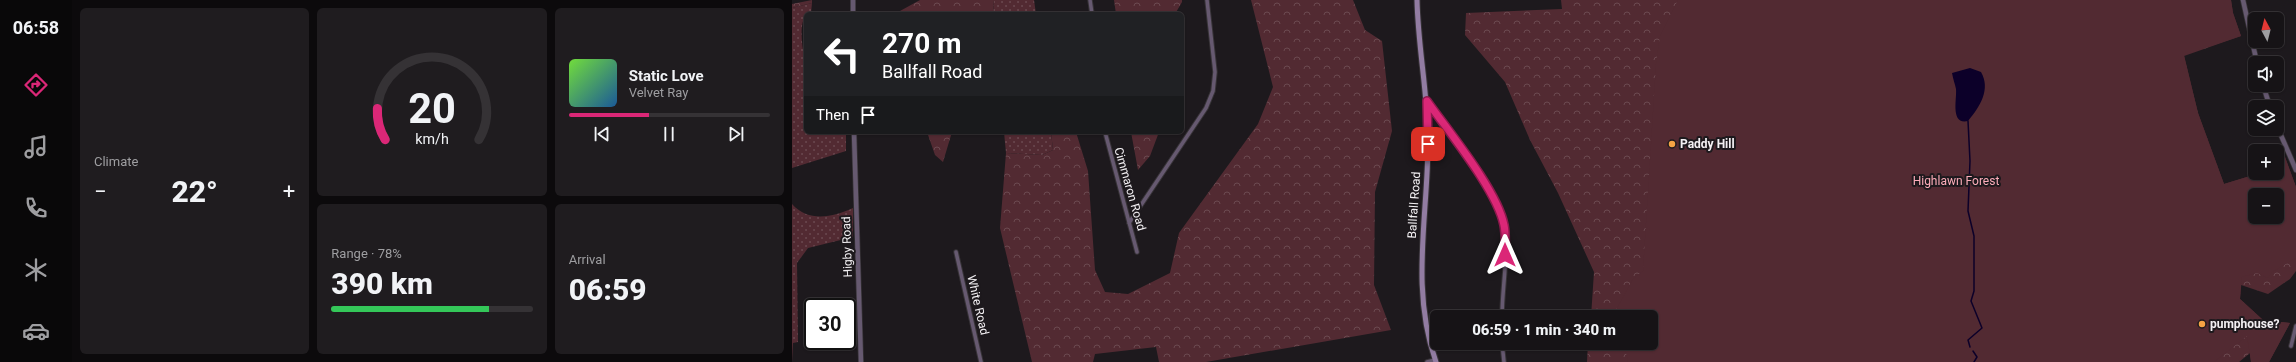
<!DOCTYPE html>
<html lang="en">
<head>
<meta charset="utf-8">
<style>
  body { margin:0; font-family:Roboto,sans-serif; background:#1f1c1f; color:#f1f3f6; height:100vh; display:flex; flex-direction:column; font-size:15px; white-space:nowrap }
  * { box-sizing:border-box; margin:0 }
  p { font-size:13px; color:#9e9ea1 }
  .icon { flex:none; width:22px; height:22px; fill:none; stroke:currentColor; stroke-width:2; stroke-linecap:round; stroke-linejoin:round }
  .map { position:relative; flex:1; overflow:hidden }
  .sheet { display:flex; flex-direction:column; gap:8px; padding:8px; background:#0c0a0c; width:720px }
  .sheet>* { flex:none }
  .guide { position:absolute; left:12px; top:12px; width:380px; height:122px; border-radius:6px; box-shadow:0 1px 3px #0004,0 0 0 1px #353235; background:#202124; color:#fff; overflow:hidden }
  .needle { width:26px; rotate:353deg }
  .buttons { position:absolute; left:1456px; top:12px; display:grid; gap:8px }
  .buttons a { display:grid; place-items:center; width:36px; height:36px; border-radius:6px; background:#161316; box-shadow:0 1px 3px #0004,0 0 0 1px #353235; font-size:20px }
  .speed { position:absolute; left:12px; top:298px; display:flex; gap:8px; font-size:20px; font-weight:700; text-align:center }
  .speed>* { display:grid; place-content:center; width:52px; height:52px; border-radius:50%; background:#161316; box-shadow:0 1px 3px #0004,0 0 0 1px #353235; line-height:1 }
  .speed .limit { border:2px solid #111; border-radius:6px; background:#fff; color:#111 }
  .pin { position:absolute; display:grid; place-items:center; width:34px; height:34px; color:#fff; margin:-17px; border-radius:8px; box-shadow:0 2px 6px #0006 }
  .me { position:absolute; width:44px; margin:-22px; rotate:0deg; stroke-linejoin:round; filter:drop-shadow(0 0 3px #0008) }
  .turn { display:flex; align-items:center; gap:14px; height:84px; padding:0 12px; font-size:18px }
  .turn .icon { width:52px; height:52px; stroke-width:2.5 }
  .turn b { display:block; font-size:28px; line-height:34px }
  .then { display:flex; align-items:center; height:38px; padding:0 12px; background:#0003; gap:8px; font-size:15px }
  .big { font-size:30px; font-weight:800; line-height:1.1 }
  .sheet .card { flex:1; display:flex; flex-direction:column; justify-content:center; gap:6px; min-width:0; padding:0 14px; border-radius:6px; background:#1f1c1f }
  .sheet .dial { align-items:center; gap:0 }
  .dial svg { height:104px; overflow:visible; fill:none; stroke:#353235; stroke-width:7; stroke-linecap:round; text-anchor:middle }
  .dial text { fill:#f1f3f6; stroke:none }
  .song { display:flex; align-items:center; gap:12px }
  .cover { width:48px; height:48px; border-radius:6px; background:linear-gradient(135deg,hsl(100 70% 55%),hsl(210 70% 35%)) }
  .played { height:4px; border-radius:2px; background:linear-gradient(90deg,#db2777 40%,#353235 40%) }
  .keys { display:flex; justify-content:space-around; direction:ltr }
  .heat { display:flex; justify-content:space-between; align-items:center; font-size:22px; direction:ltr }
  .charge { height:6px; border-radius:3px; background:linear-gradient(90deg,#34c759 78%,#353235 0) }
  .sheet .tiles { flex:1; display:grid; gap:8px; grid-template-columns:repeat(3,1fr) }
  .card:first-child { grid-row:span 2 }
  .trip { position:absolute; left:638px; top:310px; width:228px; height:40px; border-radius:6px; background:#161316; box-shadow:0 1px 3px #0004,0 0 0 1px #353235; font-weight:800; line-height:40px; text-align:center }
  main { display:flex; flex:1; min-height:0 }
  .tab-bar { display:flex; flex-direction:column; width:72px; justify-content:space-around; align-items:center; background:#090809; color:#9e9ea1 }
  .tab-bar .icon { width:28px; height:28px }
  .tab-bar .current { color:#db2777 }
  .tab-bar b { font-size:18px; color:#f1f3f6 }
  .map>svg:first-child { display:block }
</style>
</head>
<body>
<main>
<nav class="tab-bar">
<b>06:58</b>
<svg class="icon current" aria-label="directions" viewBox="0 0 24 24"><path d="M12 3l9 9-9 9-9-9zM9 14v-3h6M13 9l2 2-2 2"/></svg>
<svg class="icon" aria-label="music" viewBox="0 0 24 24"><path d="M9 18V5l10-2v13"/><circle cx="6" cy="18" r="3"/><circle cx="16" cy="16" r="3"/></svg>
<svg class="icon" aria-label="phone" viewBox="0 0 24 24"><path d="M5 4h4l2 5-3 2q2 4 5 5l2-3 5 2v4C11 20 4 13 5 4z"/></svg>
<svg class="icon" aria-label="climate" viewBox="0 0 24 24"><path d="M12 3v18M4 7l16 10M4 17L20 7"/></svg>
<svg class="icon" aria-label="car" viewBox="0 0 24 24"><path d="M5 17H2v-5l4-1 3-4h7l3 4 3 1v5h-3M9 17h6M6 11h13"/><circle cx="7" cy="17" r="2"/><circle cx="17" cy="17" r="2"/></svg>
</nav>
<section class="sheet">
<div class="tiles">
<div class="card"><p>Climate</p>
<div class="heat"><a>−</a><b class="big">22°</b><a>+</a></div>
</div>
<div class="card dial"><svg viewBox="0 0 100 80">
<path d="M14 69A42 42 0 1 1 86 69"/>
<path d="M14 69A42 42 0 0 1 8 45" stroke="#db2777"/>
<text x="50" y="56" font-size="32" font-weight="700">20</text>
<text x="50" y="72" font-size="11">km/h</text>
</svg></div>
<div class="card">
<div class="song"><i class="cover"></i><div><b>Static Love</b><p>Velvet Ray</p></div></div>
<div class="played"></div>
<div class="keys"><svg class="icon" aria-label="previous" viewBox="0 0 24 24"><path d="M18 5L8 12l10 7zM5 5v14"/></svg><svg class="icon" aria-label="pause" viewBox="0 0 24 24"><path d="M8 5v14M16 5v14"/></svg><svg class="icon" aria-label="next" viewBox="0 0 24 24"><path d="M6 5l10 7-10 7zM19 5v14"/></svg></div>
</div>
<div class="card"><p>Range · 78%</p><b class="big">390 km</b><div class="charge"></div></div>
<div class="card"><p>Arrival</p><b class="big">06:59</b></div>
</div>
</section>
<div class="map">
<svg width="1504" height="362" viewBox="0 0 1504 362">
  <defs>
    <pattern id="grass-dots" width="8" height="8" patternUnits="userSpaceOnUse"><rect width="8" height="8" fill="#522a32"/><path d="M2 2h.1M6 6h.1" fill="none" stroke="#6b4950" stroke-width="1.8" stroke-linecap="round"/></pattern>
    <pattern id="forest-crowns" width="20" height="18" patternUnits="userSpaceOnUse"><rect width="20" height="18" fill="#522a32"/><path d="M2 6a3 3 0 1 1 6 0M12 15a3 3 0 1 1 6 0" fill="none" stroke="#6b4950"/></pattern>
  </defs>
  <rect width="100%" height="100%" fill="#1d191d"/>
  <path fill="url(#grass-dots)" d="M202 0H242L244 14H201Z
    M20 3 19 13 14 14C7 25 10 44 12 56H14V132H54V151L0 168V8Z
    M212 132H259L261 150 250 155 214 153Z
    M0 204C17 223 41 217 61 208V237L16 248 5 263 6 342 1 343 0 362Z"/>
  <path fill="url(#forest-crowns)" fill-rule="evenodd" d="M20 0V3L0 8V4Z
    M128 0H202L201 14H112L108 11Z
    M322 0H390V2L383 14H324Z
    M459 0H561L573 30 590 41 600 131 583 192 582 285 599 330 414 362H367L364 347 303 354 301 362H240L208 228 214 153 250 155 261 150 259 132H284L296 171 303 270 313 292 336 294 378 273 387 233 466 124 481 87Z
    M769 0H1439L1441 13 1449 36 1392 56 1406 113 1432 184 1468 173H1485V162L1493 157 1504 187V271L1498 279 1476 294 1449 285 1448 299 1471 320 1498 323 1477 362H1459L1458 353 1447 362H795L796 343H859V317H799L802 272 766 193 738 140 713 82 673 35 674 13 770 9ZM1463 195H1485V217H1463Z
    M135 132H160L151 162 143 155Z
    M339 132H367L358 156 346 170Z"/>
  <path fill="#522a32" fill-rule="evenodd" d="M886 0H1439L1441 13 1449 36 1392 55 1406 113 1432 184 1468 173H1485V162L1493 157 1504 187V258L1480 272 1476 278 1465 273 1450 277 1448 299 1471 320 1498 323 1477 362H1459L1455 336 1422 362H836L832 343H859V317H826L824 310 841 279 851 271 864 64 868 36ZM1463 195H1485V217H1463Z"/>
  <path fill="#0c0029" d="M1178 68 1189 72C1199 89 1188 107 1176 121 1158 125 1165 99 1164 89 1163 84 1161 79 1160 73Z"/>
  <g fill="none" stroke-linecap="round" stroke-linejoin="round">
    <path stroke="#0c0029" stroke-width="1.5" d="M1176 121 1178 161 1176 211 1182 236V291L1179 301 1190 328 1176 340 1178 347
      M1181 351 1185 357 1182 362"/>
    <defs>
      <path id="minor" d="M298 0 300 14
        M635 101C656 131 706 191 712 225 717 255 710 287 710 317
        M313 132 345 252
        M337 223 414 108 421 91 423 72 415 0
        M164 252 189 362
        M710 343 712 362
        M1499 346 1504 326
        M635 362 643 360"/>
      <path id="tertiary" d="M1451 0 1465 63
        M61 14V0
        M1471 85 1478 107
        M1485 126 1504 170
        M62 132 69 362"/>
      <path id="secondary" d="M625 0C626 48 636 94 636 142 636 216 618 289 644 362"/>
    </defs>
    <use href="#minor" stroke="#373337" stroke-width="5.5"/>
    <use href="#tertiary" stroke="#373337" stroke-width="6"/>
    <use href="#secondary" stroke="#373337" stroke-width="7"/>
    <use href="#minor" stroke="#665970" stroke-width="3.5"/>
    <use href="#tertiary" stroke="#665970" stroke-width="4.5"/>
    <use href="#secondary" stroke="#927ca2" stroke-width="5"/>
  </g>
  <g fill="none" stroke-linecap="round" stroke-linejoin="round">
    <defs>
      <path id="route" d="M636 144 635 101C656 131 705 190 712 225 714 235 713 245 713 255"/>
    </defs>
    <use href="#route" stroke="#8e194d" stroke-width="10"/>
    <use href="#route" stroke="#db2777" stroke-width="7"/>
  </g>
  <g fill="#f4a344" stroke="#1d191d" stroke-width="1.5">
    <circle cx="880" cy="144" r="4"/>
    <circle cx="1410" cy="324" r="4"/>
  </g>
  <g text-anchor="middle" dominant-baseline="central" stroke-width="4" stroke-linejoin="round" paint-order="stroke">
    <g font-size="12" font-weight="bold" fill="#f3f0f3" stroke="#1d191d" text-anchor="start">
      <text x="888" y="144">Paddy Hill</text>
      <text x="1418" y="324">pumphouse?</text>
    </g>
    <g font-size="12" fill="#fcacb9" stroke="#1d191d">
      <text x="1164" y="181">Highlawn Forest</text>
    </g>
    <g font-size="12" fill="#f3f0f3" stroke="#1d191d">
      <text transform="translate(338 189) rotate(74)">Cimmaron Road</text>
      <text transform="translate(622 205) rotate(-86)">Ballfall Road</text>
      <text transform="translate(55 247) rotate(-92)">Higby Road</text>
      <text transform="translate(186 305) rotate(77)">White Road</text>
    </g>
  </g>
</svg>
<div class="buttons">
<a><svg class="needle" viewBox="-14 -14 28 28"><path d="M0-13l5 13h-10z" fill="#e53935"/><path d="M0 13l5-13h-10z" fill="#9e9ea1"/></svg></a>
<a><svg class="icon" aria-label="sound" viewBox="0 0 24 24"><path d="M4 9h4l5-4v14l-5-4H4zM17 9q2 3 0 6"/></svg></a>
<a><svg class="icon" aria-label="layers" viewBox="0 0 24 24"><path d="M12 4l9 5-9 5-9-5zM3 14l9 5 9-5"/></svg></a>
<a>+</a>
<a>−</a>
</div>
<div class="speed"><div class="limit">30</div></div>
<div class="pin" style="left:636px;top:144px;background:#d93025"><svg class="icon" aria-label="arrive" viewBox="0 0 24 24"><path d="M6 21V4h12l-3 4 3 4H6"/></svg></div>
<svg class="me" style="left:713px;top:255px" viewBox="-20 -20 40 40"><path d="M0-17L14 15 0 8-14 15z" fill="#db2777" stroke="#fff" stroke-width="4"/></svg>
<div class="trip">06:59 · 1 min · 340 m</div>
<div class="guide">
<div class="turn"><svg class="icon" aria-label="left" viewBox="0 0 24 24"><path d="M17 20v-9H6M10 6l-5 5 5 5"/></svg><div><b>270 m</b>Ballfall Road</div></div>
<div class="then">Then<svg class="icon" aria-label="arrive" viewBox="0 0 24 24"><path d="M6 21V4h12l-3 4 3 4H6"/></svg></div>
</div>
</div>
</main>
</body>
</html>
